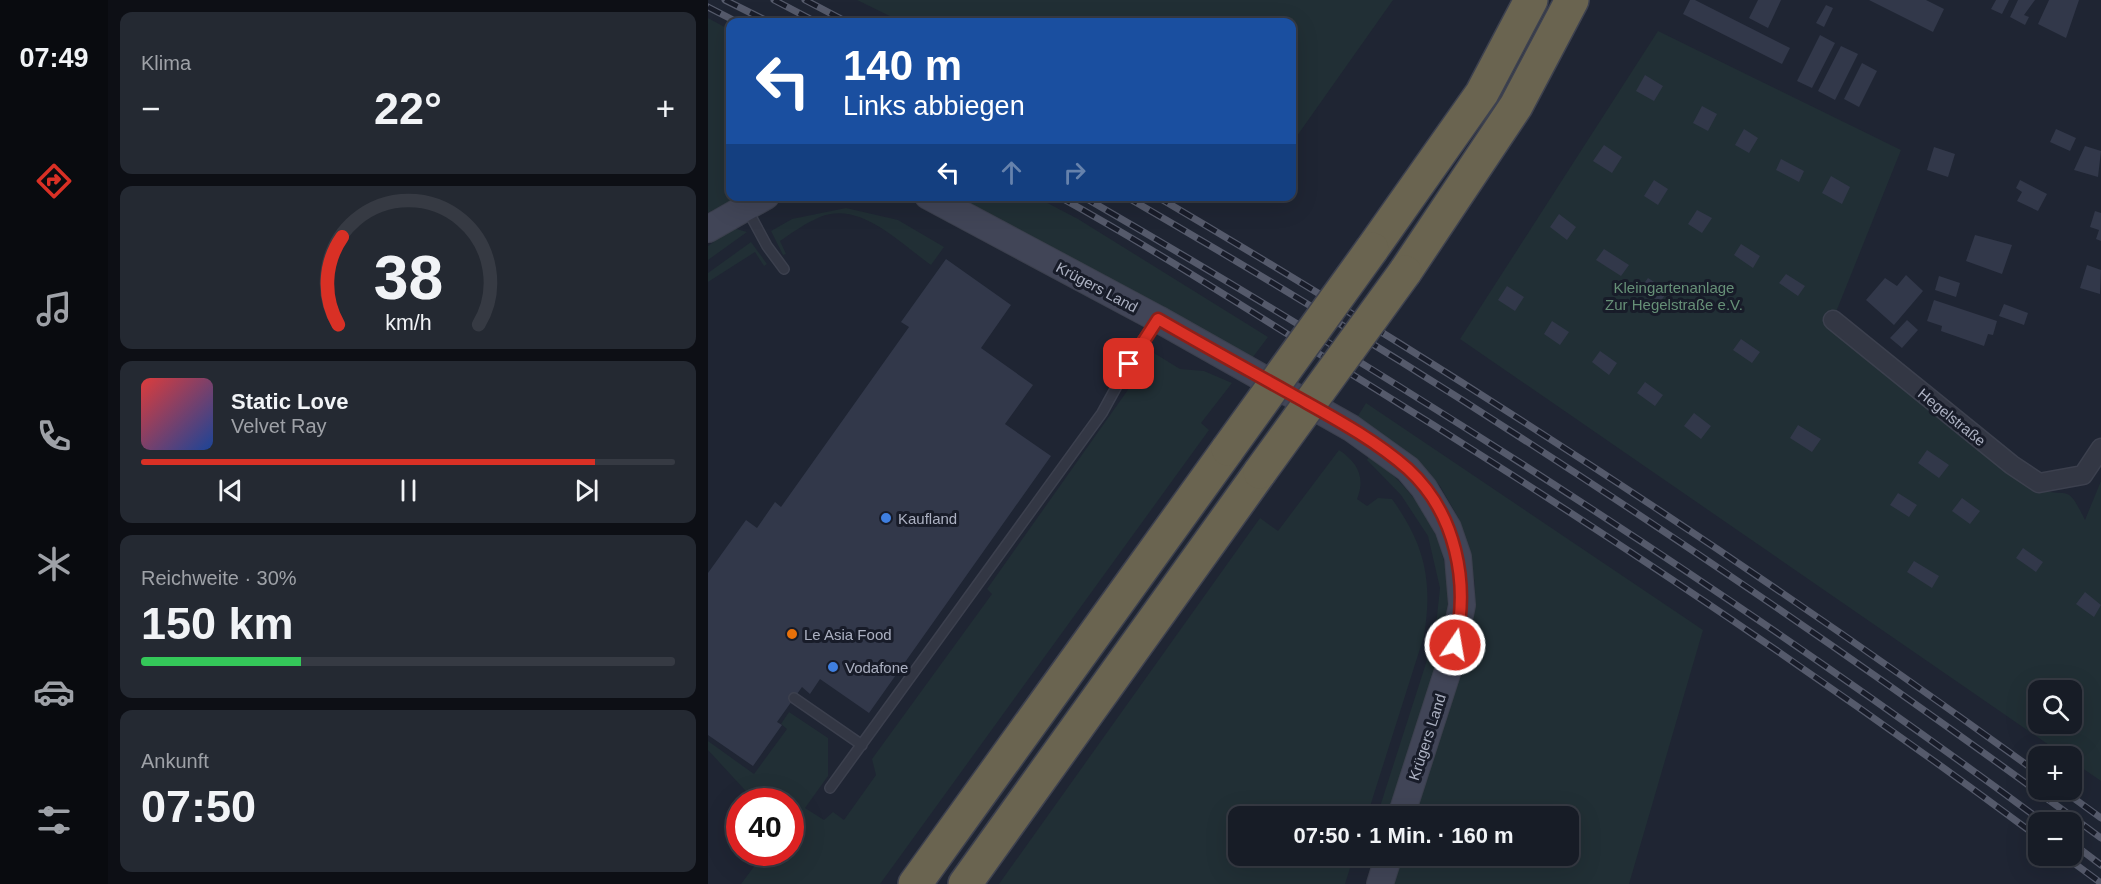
<!DOCTYPE html>
<html lang="de">
<head>
<meta charset="utf-8">
<style>
  body { margin:0; font-family:Helvetica,sans-serif; background:#242932; color:#f1f3f6; height:100vh; display:flex; flex-direction:column; font-size:22px; white-space:nowrap }
  * { box-sizing:border-box; margin:0 }
  p { font-size:20px; color:#9ea1a7 }
  .icon { flex:none; width:33px; height:33px; fill:none; stroke:currentColor; stroke-width:2; stroke-linecap:round; stroke-linejoin:round }
  .map { position:relative; flex:1; overflow:hidden }
  .details { display:flex; flex-direction:column; gap:12px; padding:12px; background:#0d0f15; width:600px }
  .details>* { flex:none }
  .guide { position:absolute; left:18px; top:18px; width:570px; height:183px; border-radius:12px; box-shadow:0 6px 24px #0002,0 0 0 2px #363a43; background:#1a4fa0; color:#fff; overflow:hidden }
  .buttons { position:absolute; left:1320px; top:680px; display:grid; gap:12px }
  .buttons a { display:grid; place-items:center; width:54px; height:54px; border-radius:12px; background:#171c26; box-shadow:0 6px 24px #0002,0 0 0 2px #363a43; font-size:30px }
  .speed { position:absolute; left:18px; top:788px; display:flex; gap:12px; font-size:30px; font-weight:700; text-align:center }
  .speed>* { display:grid; place-content:center; width:78px; height:78px; border-radius:50%; background:#171c26; box-shadow:0 6px 24px #0002,0 0 0 2px #363a43; line-height:1 }
  .speed .limit { border:9px solid #d22; background:#fff; color:#111 }
  .pin { position:absolute; display:grid; place-items:center; width:51px; height:51px; color:#fff; margin:-26px; border-radius:12px; box-shadow:0 3px 9px #0006 }
  .me { position:absolute; width:66px; margin:-33px; rotate:12deg; stroke-linejoin:round; filter:drop-shadow(0 0 4px #0008) }
  .turn { display:flex; align-items:center; gap:21px; height:126px; padding:0 18px; font-size:27px }
  .turn .icon { width:78px; height:78px; stroke-width:2.5 }
  .turn b { display:block; font-size:42px; line-height:51px }
  .lanes { display:flex; align-items:center; height:57px; padding:0 18px; background:#0003; justify-content:center; gap:30px; direction:ltr }
  .lanes .off { opacity:.35 }
  .big { font-size:45px; font-weight:800; line-height:1.1 }
  .details .widget { flex:1; display:flex; flex-direction:column; justify-content:center; gap:9px; min-width:0; padding:0 21px; border-radius:12px; background:#242932 }
  .details .dial { align-items:center; gap:0 }
  .dial svg { height:156px; overflow:visible; fill:none; stroke:#363a43; stroke-width:7; stroke-linecap:round; text-anchor:middle }
  .dial text { fill:#f1f3f6; stroke:none }
  .song { display:flex; align-items:center; gap:18px }
  .cover { width:72px; height:72px; border-radius:9px; background:linear-gradient(135deg,hsl(0 70% 55%),hsl(220 70% 35%)) }
  .played { height:6px; border-radius:3px; background:linear-gradient(90deg,#d93025 85%,#363a43 85%) }
  .keys { display:flex; justify-content:space-around; direction:ltr }
  .heat { display:flex; justify-content:space-between; align-items:center; font-size:33px; direction:ltr }
  .charge { height:9px; border-radius:4px; background:linear-gradient(90deg,#34c759 30%,#363a43 0) }
  .trip { position:absolute; left:520px; top:806px; width:351px; height:60px; border-radius:12px; background:#171c26; box-shadow:0 6px 24px #0002,0 0 0 2px #363a43; font-weight:800; line-height:60px; text-align:center }
  main { display:flex; flex:1; min-height:0 }
  .tab-bar { display:flex; flex-direction:column; width:108px; justify-content:space-around; align-items:center; background:#090b0f; color:#9ea1a7 }
  .tab-bar .icon { width:42px; height:42px }
  .tab-bar .active { color:#d93025 }
  .tab-bar b { font-size:27px; color:#f1f3f6 }
  .map>svg:first-child { display:block }
</style>
</head>
<body>
<main>
<nav class="tab-bar">
<b>07:49</b>
<svg class="icon active" aria-label="directions" viewBox="0 0 24 24"><path d="M12 3l9 9-9 9-9-9zM9 14v-3h6M13 9l2 2-2 2"/></svg>
<svg class="icon" aria-label="music" viewBox="0 0 24 24"><path d="M9 18V5l10-2v13"/><circle cx="6" cy="18" r="3"/><circle cx="16" cy="16" r="3"/></svg>
<svg class="icon" aria-label="phone" viewBox="0 0 24 24"><path d="M5 4h4l2 5-3 2q2 4 5 5l2-3 5 2v4C11 20 4 13 5 4z"/></svg>
<svg class="icon" aria-label="climate" viewBox="0 0 24 24"><path d="M12 3v18M4 7l16 10M4 17L20 7"/></svg>
<svg class="icon" aria-label="car" viewBox="0 0 24 24"><path d="M5 17H2v-5l4-1 3-4h7l3 4 3 1v5h-3M9 17h6M6 11h13"/><circle cx="7" cy="17" r="2"/><circle cx="17" cy="17" r="2"/></svg>
<svg class="icon" aria-label="filters" viewBox="0 0 24 24"><path d="M4 7h16M4 17h16"/><circle cx="9" cy="7" r="2"/><circle cx="15" cy="17" r="2"/></svg>
</nav>
<section class="details">
<div class="widget"><p>Klima</p>
<div class="heat"><a>−</a><b class="big">22°</b><a>+</a></div>
</div>
<div class="widget dial"><svg viewBox="0 0 100 80">
<path d="M14 69A42 42 0 1 1 86 69"/>
<path d="M14 69A42 42 0 0 1 16 24" stroke="#d93025"/>
<text x="50" y="56" font-size="32" font-weight="700">38</text>
<text x="50" y="72" font-size="11">km/h</text>
</svg></div>
<div class="widget">
<div class="song"><i class="cover"></i><div><b>Static Love</b><p>Velvet Ray</p></div></div>
<div class="played"></div>
<div class="keys"><svg class="icon" aria-label="previous" viewBox="0 0 24 24"><path d="M18 5L8 12l10 7zM5 5v14"/></svg><svg class="icon" aria-label="pause" viewBox="0 0 24 24"><path d="M8 5v14M16 5v14"/></svg><svg class="icon" aria-label="next" viewBox="0 0 24 24"><path d="M6 5l10 7-10 7zM19 5v14"/></svg></div>
</div>
<div class="widget"><p>Reichweite · 30%</p><b class="big">150 km</b><div class="charge"></div></div>
<div class="widget"><p>Ankunft</p><b class="big">07:50</b></div>
</section>
<div class="map">
<svg width="1393" height="884" viewBox="0 0 1393 884">
  <rect width="100%" height="100%" fill="#1f2533"/>
  <path fill="#212f35" fill-rule="evenodd" d="M149 0H685L584 143V22H194Z
    M0 18 22 30V196L30 197 0 213Z
    M950 31 1193 150 1124 322 1329 489C1362 499 1358 481 1377 520L1393 481V781L1364 761V756H1357L752 339ZM1330 690H1364V723H1330Z
    M244 197H328L370 219 560 337 545 357Z
    M138 208 190 220 236 247 223 265C193 244 152 200 112 217 98 223 85 232 72 241L78 254 75 255 63 231 84 219Z
    M25 228 39 232 0 260V246Z
    M43 242 59 264 56 266 47 252 0 282V273Z
    M446 353 472 369 496 371 524 383 493 423 501 430 172 884H33L57 852H82V801H47L0 750V741L46 774 79 729 73 724 81 712 120 738V776L97 808 116 820 125 812 136 820 168 775 164 759 284 594 279 589Z
    M658 403 995 630 921 884H683L692 855H861V816H704L765 622 767 585 761 550 751 519 732 486 707 459 648 419Z
    M631 450C649 462 658 477 649 499L659 506 670 498 684 499C717 545 725 581 716 636L659 816H531V855H646L637 884H291L552 518 570 531Z
    M662 455C729 508 753 566 733 651L682 813 669 816 727 635 732 588 720 536 693 495 659 460Z"/>
  <path fill="#32384a" d="M982 0H987L1082 48 1074 64 975 14Z
    M1050 0H1073L1060 28 1041 18Z
    M1161 0H1218L1236 9 1225 32Z
    M1288 0H1301L1294 14 1283 9Z
    M1310 0H1327L1316 15 1321 17 1317 25 1302 17Z
    M1341 0H1371L1358 38 1330 24Z
    M1118 5 1125 8 1116 27 1108 23Z
    M1112 35 1127 43 1104 88 1089 81Z
    M1133 46 1150 54 1127 100 1110 91Z
    M1154 63 1169 71 1151 107 1136 99Z
    M937 75 955 86 946 101 928 91Z
    M994 106 1009 114 1000 131 985 123Z
    M1036 129 1050 138 1041 153 1027 145Z
    M1348 129 1368 138 1362 151 1342 142Z
    M896 145 914 157 904 173 885 161Z
    M1377 146 1393 151 1390 177 1366 170Z
    M1226 147 1247 154 1240 177 1219 170Z
    M1073 159 1096 171 1091 182 1068 170Z
    M1123 176 1142 187 1134 204 1114 193Z
    M946 180 960 189 950 205 936 196Z
    M1312 180 1339 194 1330 211 1309 201 1314 192 1308 188Z
    M989 210 1004 218 994 233 980 224Z
    M1387 211 1393 213V241L1388 239 1391 230 1382 227Z
    M851 214 868 227 859 240 842 227Z
    M1267 235 1304 245 1294 274 1258 261Z
    M1033 244 1052 256 1045 268 1026 255Z
    M896 249 921 265 913 276 888 260Z
    M238 259 303 305 273 348 325 385 297 424 343 456 161 713 112 679 102 694 94 687 69 722 74 725 45 766 0 735V573L38 520 49 528 67 502 73 507 201 327 193 322Z
    M1379 265 1393 270 1392 294 1372 288Z
    M1078 274 1097 286 1090 296 1071 283Z
    M1198 275 1215 291 1186 325 1158 300 1177 278 1189 286Z
    M1231 276 1252 283 1248 297 1227 290Z
    M940 278 960 291 952 302 932 289Z
    M799 286 816 297 807 311 790 300Z
    M1226 300 1289 321 1285 335 1280 334 1276 346 1233 331 1234 326 1219 321Z
    M1296 304 1320 313 1316 325 1291 316Z
    M1199 320 1210 330 1194 348 1182 338Z
    M844 321 861 332 852 345 836 334Z
    M1033 339 1052 352 1044 363 1025 350Z
    M892 351 909 363 901 375 884 362Z
    M937 382 955 395 947 406 929 393Z
    M986 413 1003 426 993 439 976 426Z
    M1090 425 1113 439 1104 452 1082 438Z
    M1219 450 1241 465 1231 478 1210 463Z
    M1190 493 1209 505 1201 517 1182 505Z
    M1254 498 1272 511 1262 524 1244 511Z
    M1315 548 1335 562 1328 572 1308 558Z
    M1206 561 1231 576 1224 588 1199 572Z
    M1377 592 1393 605 1386 617 1368 604Z"/>
  <g fill="none" stroke-linecap="round" stroke-linejoin="round">
    <defs>
      <path id="lane" d="M39 209 59 246 76 269
        M86 698 154 745
        M122 788 394 413 432 344 448 321"/>
      <path id="street" d="M1125 320 1304 465 1331 483 1375 475 1393 448"/>
      <path id="secondary" d="M220 196 450 319 643 428 700 469 716 488 740 528 750 557 754 605 742 664 693 816
        M0 229 58 196
        M672 884 681 855"/>
      <path id="highway" d="M664 249 774 93 823 0
        M697 272 808 106 864 0
        M207 884 520 449
        M257 884 552 472"/>
    </defs>
    <use href="#lane" stroke="#3c404e" stroke-width="12"/>
    <use href="#street" stroke="#3c404e" stroke-width="21"/>
    <use href="#secondary" stroke="#3c404e" stroke-width="28"/>
    <use href="#highway" stroke="#3d414f" stroke-width="36"/>
    <use href="#lane" stroke="#333744" stroke-width="9"/>
    <use href="#street" stroke="#333744" stroke-width="18"/>
    <use href="#secondary" stroke="#414557" stroke-width="26"/>
    <use href="#highway" stroke="#6a6450" stroke-width="33"/>
    <defs>
      <path id="rail" d="M17 0 61 22
        M66 0 108 22
        M97 0 139 22
        M0 7 29 22
        M350 196C446 249 539 309 632 367 871 514 1105 670 1330 837
        M374 196C705 388 1027 594 1335 822
        M417 196C755 391 1079 607 1393 838
        M448 196C751 374 1046 567 1330 773
        M1353 789 1393 818
        M1364 843 1393 865
        M1355 855 1393 883"/>
    </defs>
    <use href="#rail" stroke="#555a6b" stroke-width="7"/>
    <use href="#rail" stroke="#181c29" stroke-width="4.5" stroke-dasharray="14" stroke-linecap="butt"/>
    <defs>
      <path id="highway-bridge" d="M520 449 664 249
        M552 472 697 272"/>
    </defs>
    <use href="#highway-bridge" stroke="#3d414f" stroke-width="36" stroke-linecap="butt"/>
    <use href="#highway-bridge" stroke="#6a6450" stroke-width="33"/>
  </g>
  <g fill="none" stroke-linecap="round" stroke-linejoin="round">
    <defs>
      <path id="route" d="M421 364 450 319C495 345 540 370 585 395 624 417 666 439 700 469 748 513 762 583 747 645"/>
    </defs>
    <use href="#route" stroke="#8d1f18" stroke-width="15"/>
    <use href="#route" stroke="#d93025" stroke-width="10"/>
  </g>
  <g fill="#3f7fe0" stroke="#181c29" stroke-width="2">
    <circle cx="178" cy="518" r="6"/>
    <circle cx="125" cy="667" r="6"/>
  </g>
  <circle fill="#e8710a" stroke="#181c29" stroke-width="2" cx="84" cy="634" r="6"/>
  <g text-anchor="middle" dominant-baseline="central" stroke-width="6" stroke-linejoin="round" paint-order="stroke">
    <g font-size="15" fill="#acb1c2" stroke="#181c29">
      <text transform="translate(389 287) rotate(28)">Krügers Land</text>
      <text transform="translate(1244 417) rotate(39)">Hegelstraße</text>
      <text transform="translate(719 737) rotate(-72)">Krügers Land</text>
    </g>
    <g font-size="15" fill="#669077" stroke="#181c29">
      <text x="966" y="287">Kleingartenanlage<tspan x="966" dy="17">Zur Hegelstraße e.V.</tspan></text>
    </g>
    <g font-size="15" fill="#acb1c2" stroke="#181c29" text-anchor="start">
      <text x="190" y="518">Kaufland</text>
      <text x="96" y="634">Le Asia Food</text>
      <text x="137" y="667">Vodafone</text>
    </g>
  </g>
</svg>
<div class="buttons">
<a><svg class="icon" aria-label="search" viewBox="0 0 24 24"><circle cx="10" cy="10" r="6"/><path d="M15 15l6 6"/></svg></a>
<a>+</a>
<a>−</a>
</div>
<div class="speed"><div class="limit">40</div></div>
<div class="pin" style="left:421px;top:364px;background:#d93025"><svg class="icon" aria-label="arrive" viewBox="0 0 24 24"><path d="M6 21V4h12l-3 4 3 4H6"/></svg></div>
<svg class="me" style="left:747px;top:645px" viewBox="-20 -20 40 40"><circle r="17" fill="#d93025" stroke="#fff" stroke-width="3"/><path d="M0-11L8 9 0 5-8 9z" fill="#fff"/></svg>
<div class="trip">07:50 · 1 Min. · 160 m</div>
<div class="guide">
<div class="turn"><svg class="icon" aria-label="left" viewBox="0 0 24 24"><path d="M17 20v-9H6M10 6l-5 5 5 5"/></svg><div><b>140 m</b>Links abbiegen</div></div>
<div class="lanes"><svg class="icon" aria-label="left" viewBox="0 0 24 24"><path d="M17 20v-9H6M10 6l-5 5 5 5"/></svg><svg class="icon off" aria-label="ahead" viewBox="0 0 24 24"><path d="M12 20V5M6 11l6-6 6 6"/></svg><svg class="icon off" aria-label="right" viewBox="0 0 24 24"><path d="M7 20v-9h11M14 6l5 5-5 5"/></svg></div>
</div>
</div>
</main>
</body>
</html>
